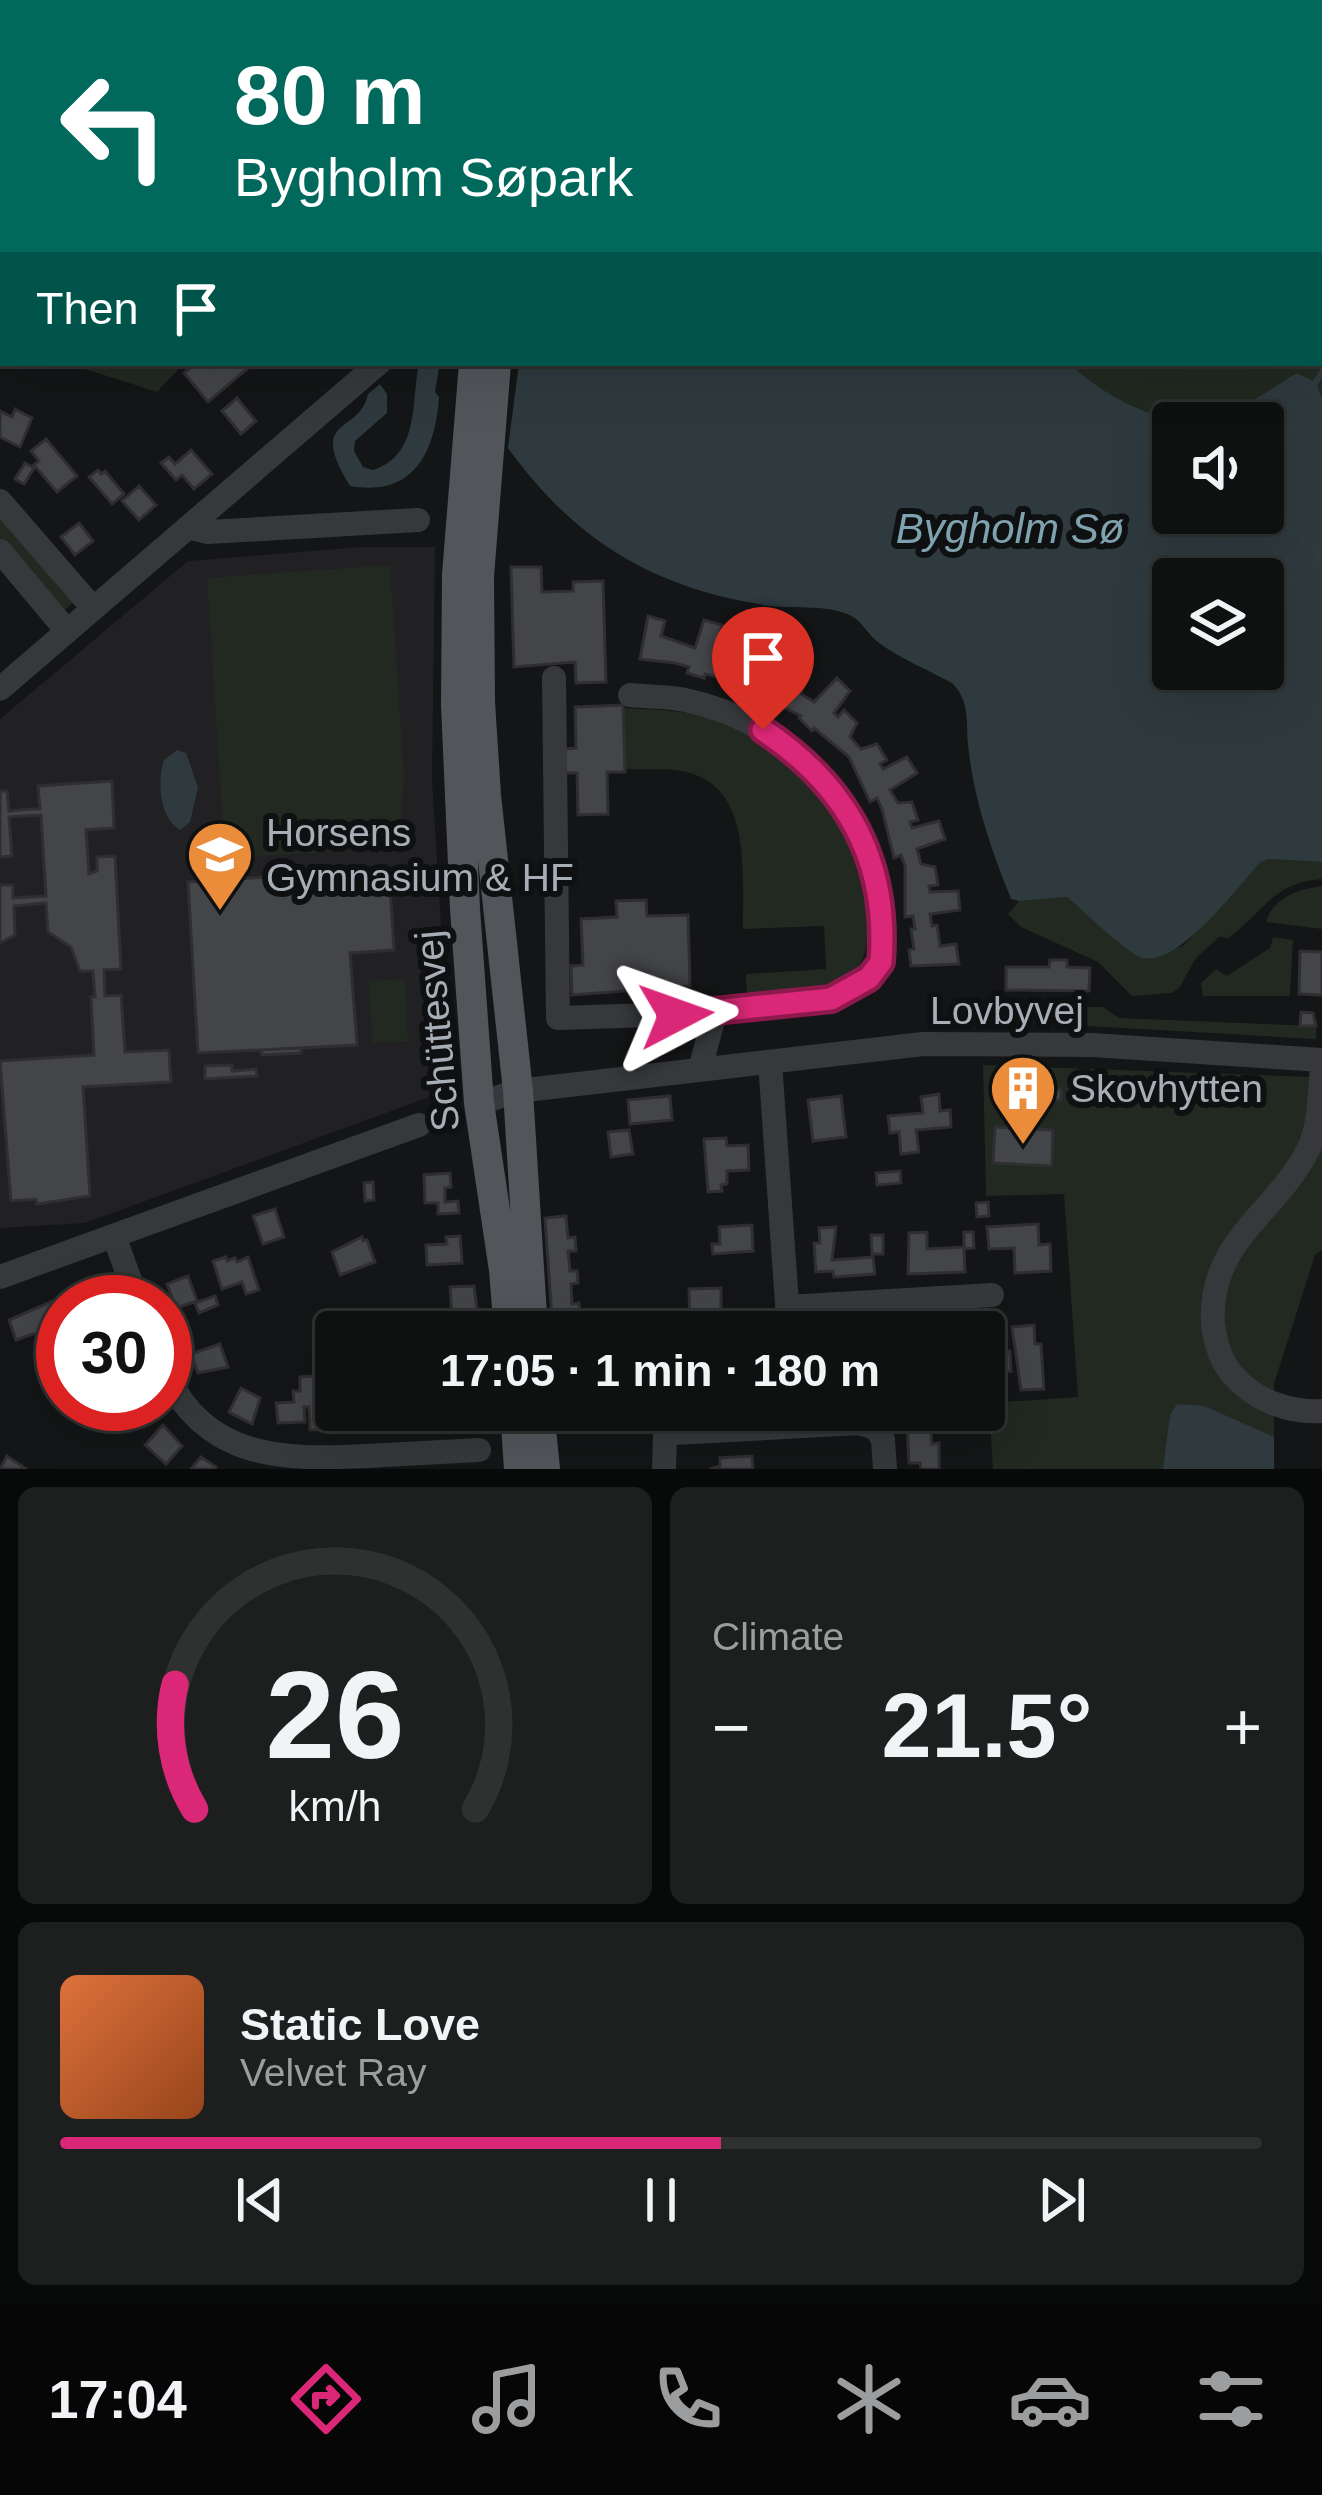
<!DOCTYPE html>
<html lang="en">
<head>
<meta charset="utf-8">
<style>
  body { margin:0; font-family:Arial,sans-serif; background:#1d1e1e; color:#f1f3f6; height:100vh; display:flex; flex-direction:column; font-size:45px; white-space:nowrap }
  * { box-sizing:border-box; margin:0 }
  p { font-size:39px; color:#9b9d9f }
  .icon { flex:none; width:66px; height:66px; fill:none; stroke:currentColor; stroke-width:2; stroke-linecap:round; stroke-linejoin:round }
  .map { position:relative; height:1469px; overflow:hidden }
  .sheet { display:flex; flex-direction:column; gap:18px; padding:18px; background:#080909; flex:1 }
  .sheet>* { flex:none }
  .guide { position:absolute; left:0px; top:0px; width:1323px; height:366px; box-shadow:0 12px 48px #0002,0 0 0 3px #2f3030; background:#00695c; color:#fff; overflow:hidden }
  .fabs { position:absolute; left:1152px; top:402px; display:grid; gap:24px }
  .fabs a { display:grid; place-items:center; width:132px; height:132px; border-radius:12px; background:#0f1010; box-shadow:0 12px 48px #0002,0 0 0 3px #2f3030; font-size:60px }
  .speed { position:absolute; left:36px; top:1275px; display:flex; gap:24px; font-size:60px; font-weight:700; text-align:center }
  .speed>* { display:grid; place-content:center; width:156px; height:156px; border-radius:50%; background:#0f1010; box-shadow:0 12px 48px #0002,0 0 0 3px #2f3030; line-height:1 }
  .speed .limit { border:18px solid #d22; background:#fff; color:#111 }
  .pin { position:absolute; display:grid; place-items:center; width:102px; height:102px; color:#fff; margin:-123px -51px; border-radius:50% 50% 50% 0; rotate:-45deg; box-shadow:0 0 12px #0007 }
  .pin .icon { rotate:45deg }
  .me { position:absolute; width:132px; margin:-66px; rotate:86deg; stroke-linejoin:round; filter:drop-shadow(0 0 9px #0008) }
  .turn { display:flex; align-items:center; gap:42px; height:252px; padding:0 36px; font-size:54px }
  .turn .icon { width:156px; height:156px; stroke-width:2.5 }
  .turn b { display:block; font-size:84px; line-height:102px }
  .then { display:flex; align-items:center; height:114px; padding:0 36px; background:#0003; gap:24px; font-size:45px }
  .big { font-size:90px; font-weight:700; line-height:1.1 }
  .sheet .tile { flex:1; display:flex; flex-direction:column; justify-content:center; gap:18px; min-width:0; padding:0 42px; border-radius:18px; background:#1d1e1e }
  .sheet .dial { align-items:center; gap:0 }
  .dial svg { height:312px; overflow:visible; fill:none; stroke:#2f3030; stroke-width:7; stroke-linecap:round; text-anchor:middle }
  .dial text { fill:#f1f3f6; stroke:none }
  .song { display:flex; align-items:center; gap:36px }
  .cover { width:144px; height:144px; border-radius:18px; background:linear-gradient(135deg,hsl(20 70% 55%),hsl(20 70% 35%)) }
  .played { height:12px; border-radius:6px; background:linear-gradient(90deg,#db2777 55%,#2f3030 55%) }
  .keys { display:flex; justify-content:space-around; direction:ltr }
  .heat { display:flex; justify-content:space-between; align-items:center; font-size:66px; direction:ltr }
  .sheet .tiles { flex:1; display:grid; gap:18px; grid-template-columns:1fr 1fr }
  .tile:last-child { grid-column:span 2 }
  .trip { position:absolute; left:315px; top:1311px; width:690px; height:120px; border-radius:12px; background:#0f1010; box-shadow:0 12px 48px #0002,0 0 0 3px #2f3030; font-weight:700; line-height:120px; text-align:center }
  .menu { display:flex; height:192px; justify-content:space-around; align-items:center; background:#060606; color:#9b9d9f }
  .menu .icon { width:84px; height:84px }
  .menu .active { color:#db2777 }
  .menu b { font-size:54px; color:#f1f3f6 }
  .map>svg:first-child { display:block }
</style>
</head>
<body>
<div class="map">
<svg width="1322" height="1469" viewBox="0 0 1322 1469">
  <rect width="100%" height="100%" fill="#141516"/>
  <path fill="#212123" d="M362 547H435L432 781 450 1066 443 1092 85 1223 0 1228V719L188 561Z"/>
  <path fill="#212921" d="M592 0H1322V398L1316 382 1297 373C1274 387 1248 406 1223 415 1168 433 1108 399 1069 363H1320V3H591Z
    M66 363H184L157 392Z
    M0 516 75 601 63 612 0 538Z
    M390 565 404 776 399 848 225 858 207 578Z
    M623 708C650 710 678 709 705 717 795 743 855 821 866 912 869 936 868 964 847 980 822 998 777 995 747 998L746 974 826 969 824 926 743 929C742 875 754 783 681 771 662 768 643 770 625 769Z
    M1268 859 1322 862V879C1271 883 1265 912 1228 938L1219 937 1195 959 1180 987 1172 993 1132 996 1098 962 1021 927 1008 914 1019 901 1067 897 1140 957 1183 946 1260 863Z
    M1322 886V929L1266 922C1272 898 1299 889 1322 886Z
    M1273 937 1293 940 1290 996H1203L1201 983 1216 969 1227 976 1270 948Z
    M405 979 408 1041 372 1043 369 981Z
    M1103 1007 1119 1018 1316 1026V1039L1000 1021C1018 999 1076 1008 1103 1007Z
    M983 1065 1314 1077 1306 1136 1204 1317 1274 1414V1469H993L989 1403 1078 1397 1064 1194 986 1196Z
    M1322 1133V1250L1315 1255 1274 1384V1397C1265 1391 1251 1385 1244 1376 1178 1299 1278 1196 1322 1133Z"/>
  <path fill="#2e3a3e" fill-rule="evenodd" d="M419 363H440L435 392 439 397C435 454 413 497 350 486 306 415 360 435 368 394L380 384 387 394V413L355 441 354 451 363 467 373 470C420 455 411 402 419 363Z
    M519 363H1069C1108 399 1168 433 1223 415 1248 406 1274 386 1297 373L1316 382 1322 398V862L1268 859 1260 863C1237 887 1176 971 1140 957 1122 949 1084 911 1067 897L1019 901 1011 899C991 849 973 798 968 744 966 721 970 701 952 683 928 670 901 659 879 643 869 636 863 623 853 617 832 604 794 609 770 606 655 589 576 542 508 448ZM1263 423V513H1173V423ZM1173 579H1263V669H1173Z
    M177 750 186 753 198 787 190 822 180 830C159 816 157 782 164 760Z
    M1177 1404 1204 1406 1274 1437V1469H1163L1170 1415Z"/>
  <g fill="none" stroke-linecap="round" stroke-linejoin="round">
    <path stroke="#2e3a3e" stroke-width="6" d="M1316 382 1322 372"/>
  </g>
  <path fill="#444549" stroke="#2f2f32" stroke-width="3" d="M196 363H207L211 368 218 363H242L247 369 208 402 184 373Z
    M237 398 256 421 241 434 222 411Z
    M15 409 32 418 20 447 0 437V411L12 417Z
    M46 439 77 476 57 492 34 465 39 461 31 451Z
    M191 450 212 474 194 489 182 475 176 480 161 463 169 457 175 464Z
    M25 463 34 468 24 484 15 479Z
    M98 470 101 474 105 471 124 494 112 504 89 477Z
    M139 486 156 505 139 520 122 501Z
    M79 523 93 541 75 555 61 537Z
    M511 567H541L542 592 573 591V582L603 581 606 682 576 683 575 662 514 667Z
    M648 616 665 621 661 636 695 648 704 620 722 625 716 652 722 654 724 646 742 652 740 659 757 668 774 641 790 650 778 675 783 678 787 671 804 680 801 694 814 702 837 678 850 691 834 713 838 717 844 710 857 723 850 737 861 749 877 744 887 760 880 764 883 769 907 757 917 773 890 790 898 803 912 802 918 820 910 822 912 828 939 821 945 839 917 849 921 864 935 867 938 885 929 886 930 892 958 891 960 910 930 914 932 926 937 925 940 946 956 944 959 964 911 966 909 950 914 949 911 929H915L913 916 905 917V866L901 855 894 858 882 809 877 798 870 802 849 757 814 728 812 731 799 718 801 716 745 688 748 684 705 674 704 678 687 673 689 667 675 663 640 659Z
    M623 705 625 772H607L608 814 578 815 577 773H564L563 749 576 748 575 707Z
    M112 781 114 828 86 830 89 874 97 871V857L115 856 121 969 104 970 105 996 121 995 125 1052 169 1050 171 1082 83 1087 90 1196 37 1204 36 1199 11 1201 0 1061 94 1055 91 997H95L93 971H80L71 947 48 932 46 903 14 906 15 935 0 943V885H13V898L46 896 41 815 9 817 12 856 0 857V791H7L9 811 31 809H40L38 786Z
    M283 876 284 893 390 886 394 950 350 953 357 1045 198 1053 188 882Z
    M646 900 647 916 688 915 690 986 572 995 571 966 583 965 581 919 617 917 616 901Z
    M1300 951 1322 952V995L1299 994Z
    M1050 960H1067V967L1090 968 1089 991 1006 990V967H1049Z
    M1301 1012 1313 1013 1316 1026H1300Z
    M301 1048V1053L262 1055 261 1050Z
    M232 1065V1071L256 1069 257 1076 205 1079V1066Z
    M1040 1088 1061 1089V1100H1040Z
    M939 1094 940 1111 950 1110 951 1127 916 1130 919 1152 901 1154 899 1132 890 1133 888 1116 923 1113 921 1097Z
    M670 1096 672 1120 630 1124 628 1100Z
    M841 1096 846 1137 813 1141 808 1100Z
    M995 1127 1053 1130 1052 1166 993 1163Z
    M629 1130 633 1154 611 1157 608 1132Z
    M726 1138 727 1146 748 1145 749 1170 727 1171V1184L721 1185 722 1191 708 1192 704 1139Z
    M900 1171 901 1183 877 1185 876 1173Z
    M450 1173 451 1187 445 1188V1202L458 1201 459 1213 438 1214V1203H425L424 1175Z
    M373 1182 374 1200 365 1201 364 1183Z
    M988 1202 989 1216 977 1217 976 1203Z
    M275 1209 284 1237 263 1244 253 1216Z
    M566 1216 568 1238 575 1237 576 1251H568L570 1271H577L578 1283 571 1284 572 1304 579 1303 580 1316 573 1317 574 1332H553L545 1218Z
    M1038 1224 1039 1245 1050 1244 1051 1271 1015 1273 1014 1248 989 1249 987 1227Z
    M752 1225 753 1251 713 1254 712 1244H720L719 1227Z
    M836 1227 832 1260 873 1257 875 1274 834 1277 833 1271 816 1272 814 1243H820L819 1228Z
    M927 1232V1249L964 1247 965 1272 908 1274 909 1233Z
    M964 1232H973L974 1248 964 1249Z
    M871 1235H883V1254H872Z
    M460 1236 462 1263 427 1265 426 1245 447 1244 446 1237Z
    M362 1237 363 1241 367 1240 375 1262 340 1275 332 1252Z
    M226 1257 227 1261 235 1258 237 1262 248 1257 259 1290 246 1294 242 1282 222 1289 213 1261Z
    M188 1276 197 1301 176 1308 167 1284Z
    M474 1286 478 1317 452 1318 450 1287Z
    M721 1288V1309L726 1314 721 1319 722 1332H681V1324H690L689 1289Z
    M215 1296 218 1305 199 1313 195 1303Z
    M55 1300 62 1319 51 1323 53 1327 16 1340 9 1320Z
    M954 1323 955 1332H927V1324Z
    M1034 1325 1035 1344H1041L1044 1389 1021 1390 1012 1327Z
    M220 1344 228 1367 198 1373 191 1354Z
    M1010 1351 1011 1371 992 1372 991 1352Z
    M330 1375 331 1429 310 1430 309 1407H304L305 1422 278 1423 276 1403 294 1402 293 1391H300V1377Z
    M241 1388 260 1398 252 1424 229 1412Z
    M93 1404H132L135 1411 100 1424Z
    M347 1410H385L386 1429 363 1430 362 1421 347 1422Z
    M427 1410H466L467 1428 427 1429Z
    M559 1410H586V1414L559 1416Z
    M930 1422 932 1444 939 1443V1469H921L920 1463H909L907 1424Z
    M163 1425 182 1446 166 1464 145 1445Z
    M7 1456 26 1469H0Z
    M752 1456 753 1469H710L720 1466V1458Z
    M201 1457 216 1467 215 1469H191Z"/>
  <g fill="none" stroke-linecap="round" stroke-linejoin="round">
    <path stroke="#36383b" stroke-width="24" d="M1154 0 1165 3
      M1320 35 1322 36
      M0 501 92 607
      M188 527 208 532 418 520
      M0 551 67 631
      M554 678 558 1018 715 1013 831 999 869 978 881 962C891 835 809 726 685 700 667 696 648 697 630 695
      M0 689 379 363
      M770 1062 789 1332
      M700 1069 715 1013
      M1322 1069C1319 1096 1320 1126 1308 1150 1276 1213 1208 1242 1213 1323 1215 1341 1220 1360 1232 1374 1254 1400 1288 1413 1322 1411
      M479 1103 518 1091 923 1044 1092 1045 1322 1060
      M114 1236 138 1302
      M0 1277 419 1125
      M787 1307 992 1295
      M165 1372C206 1460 283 1460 366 1456 404 1454 441 1452 479 1450
      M664 1469 665 1437 675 1433 858 1423 876 1428 883 1440 885 1469"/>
    <path stroke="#52555a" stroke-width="30" d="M488 0V3
      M510 0V3
      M474 363 457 575 456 704 465 909 479 1103 504 1270 509 1332
      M496 363 479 576 480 702 486 795 518 1091 533 1332
      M515 1410 519 1469
      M539 1410 545 1469"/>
  </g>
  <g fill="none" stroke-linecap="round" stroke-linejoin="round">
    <defs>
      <path id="route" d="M676 1015 831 999 869 978 881 962C889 860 846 785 763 730"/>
    </defs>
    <use href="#route" stroke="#8e194d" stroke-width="30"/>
    <use href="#route" stroke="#db2777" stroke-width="21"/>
  </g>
  <defs>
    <symbol id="university-pin" viewBox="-11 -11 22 30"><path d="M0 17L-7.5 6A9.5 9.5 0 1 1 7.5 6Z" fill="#ea8c39" stroke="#0f1011"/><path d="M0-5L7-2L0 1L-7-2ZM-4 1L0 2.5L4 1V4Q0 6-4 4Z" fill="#fff"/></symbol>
    <symbol id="building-pin" viewBox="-11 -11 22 30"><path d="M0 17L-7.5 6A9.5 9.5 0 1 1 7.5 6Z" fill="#ea8c39" stroke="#0f1011"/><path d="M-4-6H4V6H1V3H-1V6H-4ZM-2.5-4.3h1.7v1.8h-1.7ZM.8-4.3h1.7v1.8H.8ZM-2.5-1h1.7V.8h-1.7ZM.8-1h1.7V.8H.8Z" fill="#fff"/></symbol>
  </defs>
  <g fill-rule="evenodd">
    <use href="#university-pin" x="182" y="816" width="76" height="104"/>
    <use href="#building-pin" x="985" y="1050" width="76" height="104"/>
  </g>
  <g text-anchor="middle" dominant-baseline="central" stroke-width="12" stroke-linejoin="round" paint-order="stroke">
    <g font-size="39" fill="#a7aeb6" stroke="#0f1011" text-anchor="start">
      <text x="266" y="832">Horsens<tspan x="266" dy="45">Gymnasium &amp; HF</tspan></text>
      <text x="1070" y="1088">Skovhytten</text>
    </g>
    <g font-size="39" fill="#a7aeb6" stroke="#0f1011">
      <text x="1007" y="1010">Lovbyvej</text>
      <text transform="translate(437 1031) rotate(-95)">Schüttesvej</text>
    </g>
    <g font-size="42" font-style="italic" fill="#7fa2af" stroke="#0f1011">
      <text x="1010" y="528">Bygholm Sø</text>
    </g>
  </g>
</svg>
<div class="fabs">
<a><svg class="icon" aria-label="sound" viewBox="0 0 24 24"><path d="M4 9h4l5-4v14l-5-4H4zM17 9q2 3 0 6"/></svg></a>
<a><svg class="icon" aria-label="layers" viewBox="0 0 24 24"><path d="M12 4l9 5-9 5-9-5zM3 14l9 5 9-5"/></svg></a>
</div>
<div class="speed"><div class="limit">30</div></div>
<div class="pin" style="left:763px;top:730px;background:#d93025"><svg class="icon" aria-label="arrive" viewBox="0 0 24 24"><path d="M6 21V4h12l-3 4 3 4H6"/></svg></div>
<svg class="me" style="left:676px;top:1015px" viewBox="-20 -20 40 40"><path d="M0-17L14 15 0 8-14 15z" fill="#db2777" stroke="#fff" stroke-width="4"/></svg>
<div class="trip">17:05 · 1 min · 180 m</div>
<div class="guide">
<div class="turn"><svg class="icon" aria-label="left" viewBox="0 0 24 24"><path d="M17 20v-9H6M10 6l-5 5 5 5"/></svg><div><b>80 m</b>Bygholm Søpark</div></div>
<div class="then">Then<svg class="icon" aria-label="arrive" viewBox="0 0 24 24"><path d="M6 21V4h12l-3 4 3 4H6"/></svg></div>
</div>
</div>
<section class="sheet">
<div class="tiles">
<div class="tile dial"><svg viewBox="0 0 100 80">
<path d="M14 69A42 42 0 1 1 86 69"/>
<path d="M14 69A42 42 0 0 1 9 37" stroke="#db2777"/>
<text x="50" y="56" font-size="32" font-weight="700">26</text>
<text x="50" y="72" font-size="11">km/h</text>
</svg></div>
<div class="tile"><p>Climate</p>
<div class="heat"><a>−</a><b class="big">21.5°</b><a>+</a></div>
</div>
<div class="tile">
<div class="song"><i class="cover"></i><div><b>Static Love</b><p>Velvet Ray</p></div></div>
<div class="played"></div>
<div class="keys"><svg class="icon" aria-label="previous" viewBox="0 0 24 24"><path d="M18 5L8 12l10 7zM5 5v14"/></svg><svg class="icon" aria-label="pause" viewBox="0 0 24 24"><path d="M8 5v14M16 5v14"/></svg><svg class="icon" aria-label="next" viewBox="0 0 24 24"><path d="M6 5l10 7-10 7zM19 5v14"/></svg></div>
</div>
</div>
</section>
<nav class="menu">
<b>17:04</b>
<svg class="icon active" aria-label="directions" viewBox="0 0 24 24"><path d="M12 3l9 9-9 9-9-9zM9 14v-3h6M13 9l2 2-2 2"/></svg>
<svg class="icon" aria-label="music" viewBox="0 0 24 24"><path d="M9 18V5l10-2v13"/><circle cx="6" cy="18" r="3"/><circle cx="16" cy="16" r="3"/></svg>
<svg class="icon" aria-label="phone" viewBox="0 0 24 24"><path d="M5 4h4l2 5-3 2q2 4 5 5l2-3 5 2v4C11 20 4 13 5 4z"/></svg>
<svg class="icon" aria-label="climate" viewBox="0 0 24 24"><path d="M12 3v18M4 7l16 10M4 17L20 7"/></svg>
<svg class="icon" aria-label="car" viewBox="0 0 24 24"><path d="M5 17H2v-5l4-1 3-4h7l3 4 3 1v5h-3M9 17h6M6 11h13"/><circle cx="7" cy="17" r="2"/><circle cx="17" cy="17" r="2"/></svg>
<svg class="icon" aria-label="filters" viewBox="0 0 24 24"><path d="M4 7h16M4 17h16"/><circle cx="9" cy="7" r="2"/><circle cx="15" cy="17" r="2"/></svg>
</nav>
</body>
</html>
